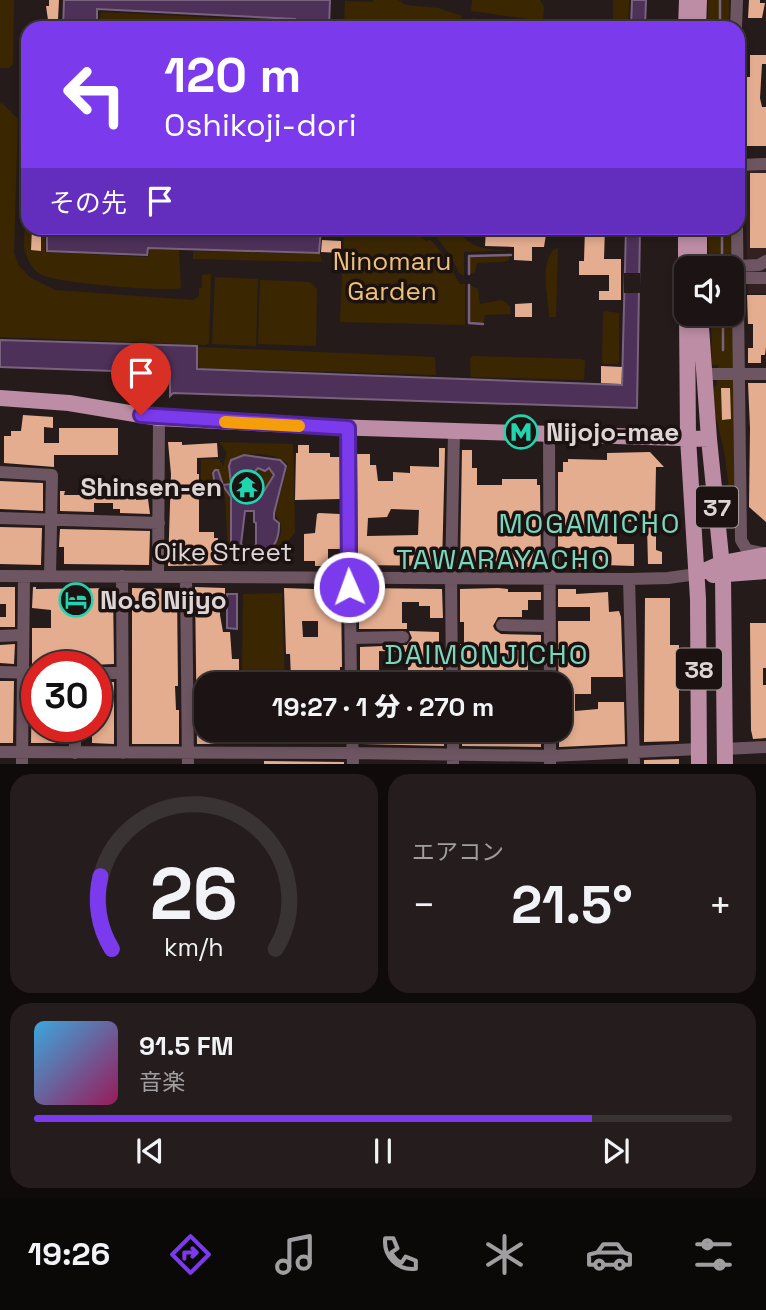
<!DOCTYPE html>
<html lang="ja">
<head>
<meta charset="utf-8">
<style>
  body { margin:0; font-family:"Space Grotesk","Noto Sans JP",sans-serif; background:#251d1d; color:#f1f3f6; height:100vh; display:flex; flex-direction:column; font-size:26px; white-space:nowrap }
  * { box-sizing:border-box; margin:0 }
  p { font-size:23px; color:#a09ea0 }
  .icon { flex:none; width:38px; height:38px; fill:none; stroke:currentColor; stroke-width:2; stroke-linecap:round; stroke-linejoin:round }
  .map { position:relative; height:764px; overflow:hidden }
  .sheet { display:flex; flex-direction:column; gap:10px; padding:10px; background:#0f0b0b; flex:1 }
  .sheet>* { flex:none }
  .hud { position:absolute; left:21px; top:21px; width:724px; height:214px; border-radius:21px; box-shadow:0 4px 10px #0003,0 0 0 2px #3a3334; background:#7c3aed; color:#fff; overflow:hidden }
  .controls { position:absolute; left:674px; top:256px; display:grid; gap:14px }
  .controls a { display:grid; place-items:center; width:70px; height:70px; border-radius:14px; background:#1c1414; box-shadow:0 4px 10px #0003,0 0 0 2px #3a3334; font-size:35px }
  .speed { position:absolute; left:21px; top:651px; display:flex; gap:14px; font-size:35px; font-weight:700; text-align:center }
  .speed>* { display:grid; place-content:center; width:91px; height:91px; border-radius:50%; background:#1c1414; box-shadow:0 4px 10px #0003,0 0 0 2px #3a3334; line-height:1 }
  .speed .limit { border:10px solid #d22; background:#fff; color:#111 }
  .pin { position:absolute; display:grid; place-items:center; width:60px; height:60px; color:#fff; margin:-72px -30px; border-radius:50% 50% 50% 0; rotate:-45deg; box-shadow:0 0 7px #0007 }
  .pin .icon { rotate:45deg }
  .me { position:absolute; width:77px; margin:-38px; rotate:358deg; stroke-linejoin:round; filter:drop-shadow(0 0 5px #0008) }
  .turn { display:flex; align-items:center; gap:24px; height:147px; padding:0 28px; font-size:32px }
  .turn .icon { width:91px; height:91px; stroke-width:2.5 }
  .turn b { display:block; font-size:49px; line-height:60px }
  .then { display:flex; align-items:center; height:66px; padding:0 28px; background:#0003; gap:14px; font-size:26px }
  .big { font-size:52px; font-weight:800; line-height:1.1 }
  .sheet .card { flex:1; display:flex; flex-direction:column; justify-content:center; gap:10px; min-width:0; padding:0 24px; border-radius:21px; background:#251d1d }
  .sheet .dial { align-items:center; gap:0 }
  .dial svg { height:182px; overflow:visible; fill:none; stroke:#3a3334; stroke-width:7; stroke-linecap:round; text-anchor:middle }
  .dial text { fill:#f1f3f6; stroke:none }
  .song { display:flex; align-items:center; gap:21px }
  .cover { width:84px; height:84px; border-radius:10px; background:linear-gradient(135deg,hsl(200 70% 55%),hsl(330 70% 35%)) }
  .played { height:7px; border-radius:4px; background:linear-gradient(90deg,#7c3aed 80%,#3a3334 80%) }
  .keys { display:flex; justify-content:space-around; direction:ltr }
  .heat { display:flex; justify-content:space-between; align-items:center; font-size:38px; direction:ltr }
  .sheet .tiles { flex:1; display:grid; gap:10px; grid-template-columns:1fr 1fr }
  .card:last-child { grid-column:span 2 }
  .trip { position:absolute; left:194px; top:672px; width:378px; height:70px; border-radius:21px; background:#1c1414; box-shadow:0 4px 10px #0003,0 0 0 2px #3a3334; font-weight:800; line-height:70px; text-align:center }
  .tabs { display:flex; height:112px; justify-content:space-around; align-items:center; background:#0b0808; color:#a09ea0 }
  .tabs .icon { width:49px; height:49px }
  .tabs .active { color:#7c3aed }
  .tabs b { font-size:32px; color:#f1f3f6 }
  .map>svg:first-child { display:block }
</style>
</head>
<body>
<div class="map">
<svg width="766" height="764" viewBox="0 0 766 764">
  <rect width="100%" height="100%" fill="#261b1b"/>
  <path fill="#332121" d="M745 169H766V293L748 294Z"/>
  <path fill="#3a2702" d="M0 0H14L13 64 9 68H0Z
    M373 0H398L406 5 438 8 462 16 461 28 344 27 345 1 373 2Z
    M472 0H540L544 7 543 21 471 11Z
    M613 0H629L628 28H613Z
    M708 0H729V28H708Z
    M101 12 289 21 292 28H210L111 22 108 28H98Z
    M471 18 542 28H470Z
    M2 103 18 119 14 253 19 266 31 278 55 290 193 300 199 296V289L202 287V275L211 274 209 343 206 345 0 337V104Z
    M28 123V228H46L45 252 147 257 150 249 179 250 181 288C163 292 53 283 40 274 31 268 26 257 24 247Z
    M344 228H421V237L426 241 431 240 446 258V266L450 268 460 284H465V325L340 322Z
    M708 228H731L737 519H732L725 455 713 404 712 392 717 384 718 365H712L711 313H732V268H709Z
    M443 234 462 236C476 250 492 250 512 250L464 252V276L459 273 451 256 437 238Z
    M558 248 556 317H549C549 296 539 269 553 250Z
    M193 251 320 254 322 262 193 259Z
    M509 256V260L504 262 477 263 475 272 469 274V256Z
    M215 277 258 279 256 346 212 344Z
    M260 280 310 282 317 289 316 346 258 344Z
    M469 285 478 289 480 304 502 300 510 306 511 314 485 315 483 323 470 322Z
    M605 311 619 313V362L617 364H604L602 362 603 313Z
    M199 347 435 357 436 375 199 368 197 348Z
    M472 356 582 359 585 361 584 380 471 377 470 359Z
    M219 442 293 444 295 532 275 559 261 557C270 549 286 538 280 523 279 519 276 517 275 513L288 464C272 451 249 452 231 459L228 466 232 483 227 490 230 497V553L228 554 225 496 221 488H201V459H219L223 466C227 454 228 451 219 442Z
    M258 467 269 468 274 475 264 491 252 488 249 477Z
    M282 593 285 684H258V670H242L243 594Z"/>
  <path fill="#4e3159" stroke="#79627e" stroke-width="2" fill-rule="evenodd" d="M64 0H330L329 28H295V19L97 9V28H63Z
    M632 0H646L645 28H631Z
    M47 228H321L319 253 148 248 147 255 47 251Z
    M626 228H640L637 408 173 393 170 396V373L0 367V340L197 346V369L622 385Z
    M244 455 280 460 286 466 274 513V519L279 523C280 557 256 556 231 556V497L223 486 222 488 215 485 213 473 215 470H218L223 485 231 484 229 466 231 460ZM258 468 265 471 269 468 274 475 264 491 252 488 249 478ZM245 511H254V522L256 523V544L252 553 246 552V548L241 544Z
    M227 594H237V629L227 628Z"/>
  <path fill="#261b1b" d="M624 273H640V293H624Z"/>
  <g fill="none" stroke-linecap="round" stroke-linejoin="round">
    <path stroke="#79627e" stroke-width="2.5" d="M720 0V28
      M722 228V268
      M469 274V256L511 255
      M469 285V323L483 324
      M723 313V350"/>
  </g>
  <path fill="#e4ad8f" fill-rule="evenodd" d="M49 0H59L58 20H48L46 6H49Z
    M749 0H760V3H765L762 18H748Z
    M750 55H766V64H762L760 98 762 107H766V146H746L745 77H750Z
    M750 173H766V248H750Z
    M32 228H41V251L31 250Z
    M486 228H547L544 247H532V261L514 260V247L485 246Z
    M585 228H605L604 259H621V300H599V291H609V275H579V261H584Z
    M322 240 341 241V253L321 252Z
    M747 295H766V347L765 355H761V363H748V348H753V324H748Z
    M532 303V317H515V304Z
    M601 366 622 367 621 384 601 383Z
    M748 383H766V522L749 507 750 428Z
    M721 388H730L731 419 722 420Z
    M23 415 53 417V428L44 427V443H59V428H118V455H54V467L4 463V436H11V431H21Z
    M168 442H182V445L217 443 218 457 197 458V474H199V532H214V538H218L217 550H222V565L168 566 171 474Z
    M298 445H309V453H330V457H340V499L295 500 296 453H298Z
    M439 448H445L442 566 358 565 357 454H370V465H376L378 481H393V472L410 473V466L439 467ZM391 509 419 510 418 535 367 536 368 518 387 517Z
    M462 450H472V468H477V485H502V479H537V485H540L541 567H460Z
    M650 452 664 467H656L655 518H660V527H656V550L662 552V564H648L647 527H635V522L617 521V544H634V566L604 565 599 558V548H585V567H573V548H559L558 566V472H563V462H568V459L607 460V453Z
    M0 481 43 483V511L0 509Z
    M60 491H65L64 495H84V493L96 491 136 492V500L148 499 150 514 120 513V509H113V503H94V512L60 511Z
    M319 513 340 514 341 549H328V566H315V561H304V534L315 533 317 514Z
    M0 527 42 528 41 565 0 564Z
    M60 529 150 531 149 565 64 564V547H59Z
    M0 587H15V627H0V617H6V604H0Z
    M33 587H36V589L113 588 114 664 43 667 32 664V628H51V610L32 608Z
    M195 587 225 588V597H220V615L223 632H230L232 659H239V671L254 670V684H206V730H224V733L255 730 331 733V731H343L344 744H197Z
    M132 588 177 589 178 686H175L176 710H179V744H132Z
    M284 588 341 590 342 667H340V684H317V677L291 678 290 654H286ZM302 621H318V637H303Z
    M359 588 442 589 443 618H430V606H419V602H402V623H407V629H359Z
    M460 589 498 588 508 589V592H541V600H528V610H522V617H498L493 626 495 630 501 634 541 635V649H533V661H528V676H541V684H461L460 644H464V622H460Z
    M558 589H576V594L608 592 609 612 619 611 621 617 623 677H591V694H575V711L598 709V702H624L625 744 559 747 558 621H590V607H558Z
    M645 598H670V645H679V741L644 742Z
    M750 623H766V668H763V685H766V738L753 739 751 730Z
    M409 631 439 632V649H443V683L360 684V647L407 645 412 638ZM379 651 407 652 408 670 379 671Z
    M15 644 14 664 0 663V645Z
    M0 681H14L13 743H0Z
    M32 682H37V726L66 727V743H31Z
    M96 682H114V744L92 743V726H96V711H109V696L96 694Z
    M361 730H444V746L361 744Z
    M462 730H509V737H524V731L541 730V747L462 746Z
    M679 759V764H644V760Z
    M264 761 344 762V764H264Z"/>
  <g fill="none" stroke-linecap="round" stroke-linejoin="round">
    <path stroke="#6d5661" stroke-width="12" d="M736 28 737 0
      M738 165 766 164
      M737 228 741 540 747 550 762 553
      M737 266 759 265 766 261
      M738 278H766
      M703 374H766
      M348 428 351 684
      M549 434 550 684
      M0 472 52 475 50 576
      M0 518 159 523
      M0 576 629 579 668 578 697 574
      M122 576 123 753
      M158 577 159 418
      M186 577 188 764
      M629 579 634 764
      M502 625 549 626
      M0 636 22 635
      M351 638 403 637
      M0 672 37 673
      M96 673H122
      M452 684 451 578 454 432
      M352 730 353 764
      M453 730V764
      M550 730V764
      M725 749 766 747
      M0 752 352 753 550 756 699 749
      M75 753V726
      M22 764 24 576"/>
    <path stroke="#bc8da4" stroke-width="16" d="M686 28 687 0
      M698 28 699 0
      M686 228V268
      M699 228V268
      M687 313 688 438 698 599 699 764
      M700 313 709 439 723 576 725 764
      M0 398 69 403 159 418 332 427 709 439
      M697 574 722 563 766 555
      M713 575 766 571"/>
  </g>
  <g fill="none" stroke-linecap="round" stroke-linejoin="round">
    <defs>
      <path id="route" d="M141 415 348 428 349 587"/>
    </defs>
    <use href="#route" stroke="#51269a" stroke-width="18"/>
    <use href="#route" stroke="#7c3aed" stroke-width="12"/>
    <path stroke="#f59e0b" stroke-width="12" d="M225 422 299 426"/>
  </g>
  <defs>
    <symbol id="metro-ring" viewBox="-11 -11 22 22"><circle r="9.5" fill="#1d1212" stroke="#1fd5b0" stroke-width="1.5"/><path d="M-5.5 5V-5H-3L0 0L3-5H5.5V5H3V-.5L0 4L-3-.5V5Z" fill="#1fd5b0"/></symbol>
    <symbol id="temple-ring" viewBox="-11 -11 22 22"><circle r="9.5" fill="#1d1212" stroke="#1fd5b0" stroke-width="1.5"/><path d="M0-6L5-2H3V0L6.5 2.5H4V6H1.5V3h-3V6H-4V2.5H-6.5L-3 0V-2H-5Z" fill="#1fd5b0"/></symbol>
    <symbol id="hotel-ring" viewBox="-11 -11 22 22"><circle r="9.5" fill="#1d1212" stroke="#1fd5b0" stroke-width="1.5"/><path d="M-6-4.5h1.5V1H6V5H4.5V3h-9V5H-6ZM-4 0a1.8 1.8 0 1 1 3.6 0ZM.5 0V-2.5h3Q6-2.5 6 0Z" fill="#1fd5b0"/></symbol>
  </defs>
  <g fill-rule="evenodd">
    <use href="#metro-ring" x="502" y="413" width="38" height="38"/>
    <use href="#temple-ring" x="228" y="468" width="38" height="38"/>
    <use href="#hotel-ring" x="57" y="581" width="38" height="38"/>
  </g>
  <g text-anchor="middle" dominant-baseline="central" stroke-width="7" stroke-linejoin="round" paint-order="stroke">
    <g fill="#1d1212" stroke="#a49b9b" stroke-width="2">
      <rect x="696" y="486.5" width="42" height="41" rx="5"/>
      <rect x="676" y="648.5" width="46" height="41" rx="5"/>
    </g>
    <g font-size="24" font-weight="bold" fill="#ded6d6">
      <text x="717" y="507">37</text>
      <text x="699" y="669">38</text>
    </g>
    <g font-size="26" fill="#edc276" stroke="#1d1212">
      <text x="392" y="261">Ninomaru<tspan x="392" dy="30">Garden</tspan></text>
    </g>
    <g font-size="26" font-weight="bold" fill="#ded6d6" stroke="#1d1212" text-anchor="start">
      <text x="546" y="432">Nijojo-mae</text>
      <text x="222" y="487" text-anchor="end">Shinsen-en</text>
      <text x="100" y="600">No.6 Nijyo</text>
    </g>
    <g font-size="26" fill="#ded6d6" stroke="#1d1212">
      <text x="223" y="552">Oike Street</text>
    </g>
    <g font-size="28" letter-spacing="2" fill="#77d8bd" stroke="#1d1212">
      <text x="590" y="523">MOGAMICHO</text>
      <text x="504" y="559">TAWARAYACHO</text>
      <text x="487" y="654">DAIMONJICHO</text>
    </g>
  </g>
</svg>
<div class="controls">
<a><svg class="icon" aria-label="sound" viewBox="0 0 24 24"><path d="M4 9h4l5-4v14l-5-4H4zM17 9q2 3 0 6"/></svg></a>
</div>
<div class="speed"><div class="limit">30</div></div>
<div class="pin" style="left:141px;top:415px;background:#d93025"><svg class="icon" aria-label="arrive" viewBox="0 0 24 24"><path d="M6 21V4h12l-3 4 3 4H6"/></svg></div>
<svg class="me" style="left:349px;top:587px" viewBox="-20 -20 40 40"><circle r="17" fill="#7c3aed" stroke="#fff" stroke-width="3"/><path d="M0-11L8 9 0 5-8 9z" fill="#fff"/></svg>
<div class="trip">19:27 · 1 分 · 270 m</div>
<div class="hud">
<div class="turn"><svg class="icon" aria-label="left" viewBox="0 0 24 24"><path d="M17 20v-9H6M10 6l-5 5 5 5"/></svg><div><b>120 m</b>Oshikoji-dori</div></div>
<div class="then">その先<svg class="icon" aria-label="arrive" viewBox="0 0 24 24"><path d="M6 21V4h12l-3 4 3 4H6"/></svg></div>
</div>
</div>
<section class="sheet">
<div class="tiles">
<div class="card dial"><svg viewBox="0 0 100 80">
<path d="M14 69A42 42 0 1 1 86 69"/>
<path d="M14 69A42 42 0 0 1 9 37" stroke="#7c3aed"/>
<text x="50" y="56" font-size="32" font-weight="700">26</text>
<text x="50" y="72" font-size="11">km/h</text>
</svg></div>
<div class="card"><p>エアコン</p>
<div class="heat"><a>−</a><b class="big">21.5°</b><a>+</a></div>
</div>
<div class="card">
<div class="song"><i class="cover"></i><div><b>91.5 FM</b><p>音楽</p></div></div>
<div class="played"></div>
<div class="keys"><svg class="icon" aria-label="previous" viewBox="0 0 24 24"><path d="M18 5L8 12l10 7zM5 5v14"/></svg><svg class="icon" aria-label="pause" viewBox="0 0 24 24"><path d="M8 5v14M16 5v14"/></svg><svg class="icon" aria-label="next" viewBox="0 0 24 24"><path d="M6 5l10 7-10 7zM19 5v14"/></svg></div>
</div>
</div>
</section>
<nav class="tabs">
<b>19:26</b>
<svg class="icon active" aria-label="directions" viewBox="0 0 24 24"><path d="M12 3l9 9-9 9-9-9zM9 14v-3h6M13 9l2 2-2 2"/></svg>
<svg class="icon" aria-label="music" viewBox="0 0 24 24"><path d="M9 18V5l10-2v13"/><circle cx="6" cy="18" r="3"/><circle cx="16" cy="16" r="3"/></svg>
<svg class="icon" aria-label="phone" viewBox="0 0 24 24"><path d="M5 4h4l2 5-3 2q2 4 5 5l2-3 5 2v4C11 20 4 13 5 4z"/></svg>
<svg class="icon" aria-label="climate" viewBox="0 0 24 24"><path d="M12 3v18M4 7l16 10M4 17L20 7"/></svg>
<svg class="icon" aria-label="car" viewBox="0 0 24 24"><path d="M5 17H2v-5l4-1 3-4h7l3 4 3 1v5h-3M9 17h6M6 11h13"/><circle cx="7" cy="17" r="2"/><circle cx="17" cy="17" r="2"/></svg>
<svg class="icon" aria-label="filters" viewBox="0 0 24 24"><path d="M4 7h16M4 17h16"/><circle cx="9" cy="7" r="2"/><circle cx="15" cy="17" r="2"/></svg>
</nav>
</body>
</html>
